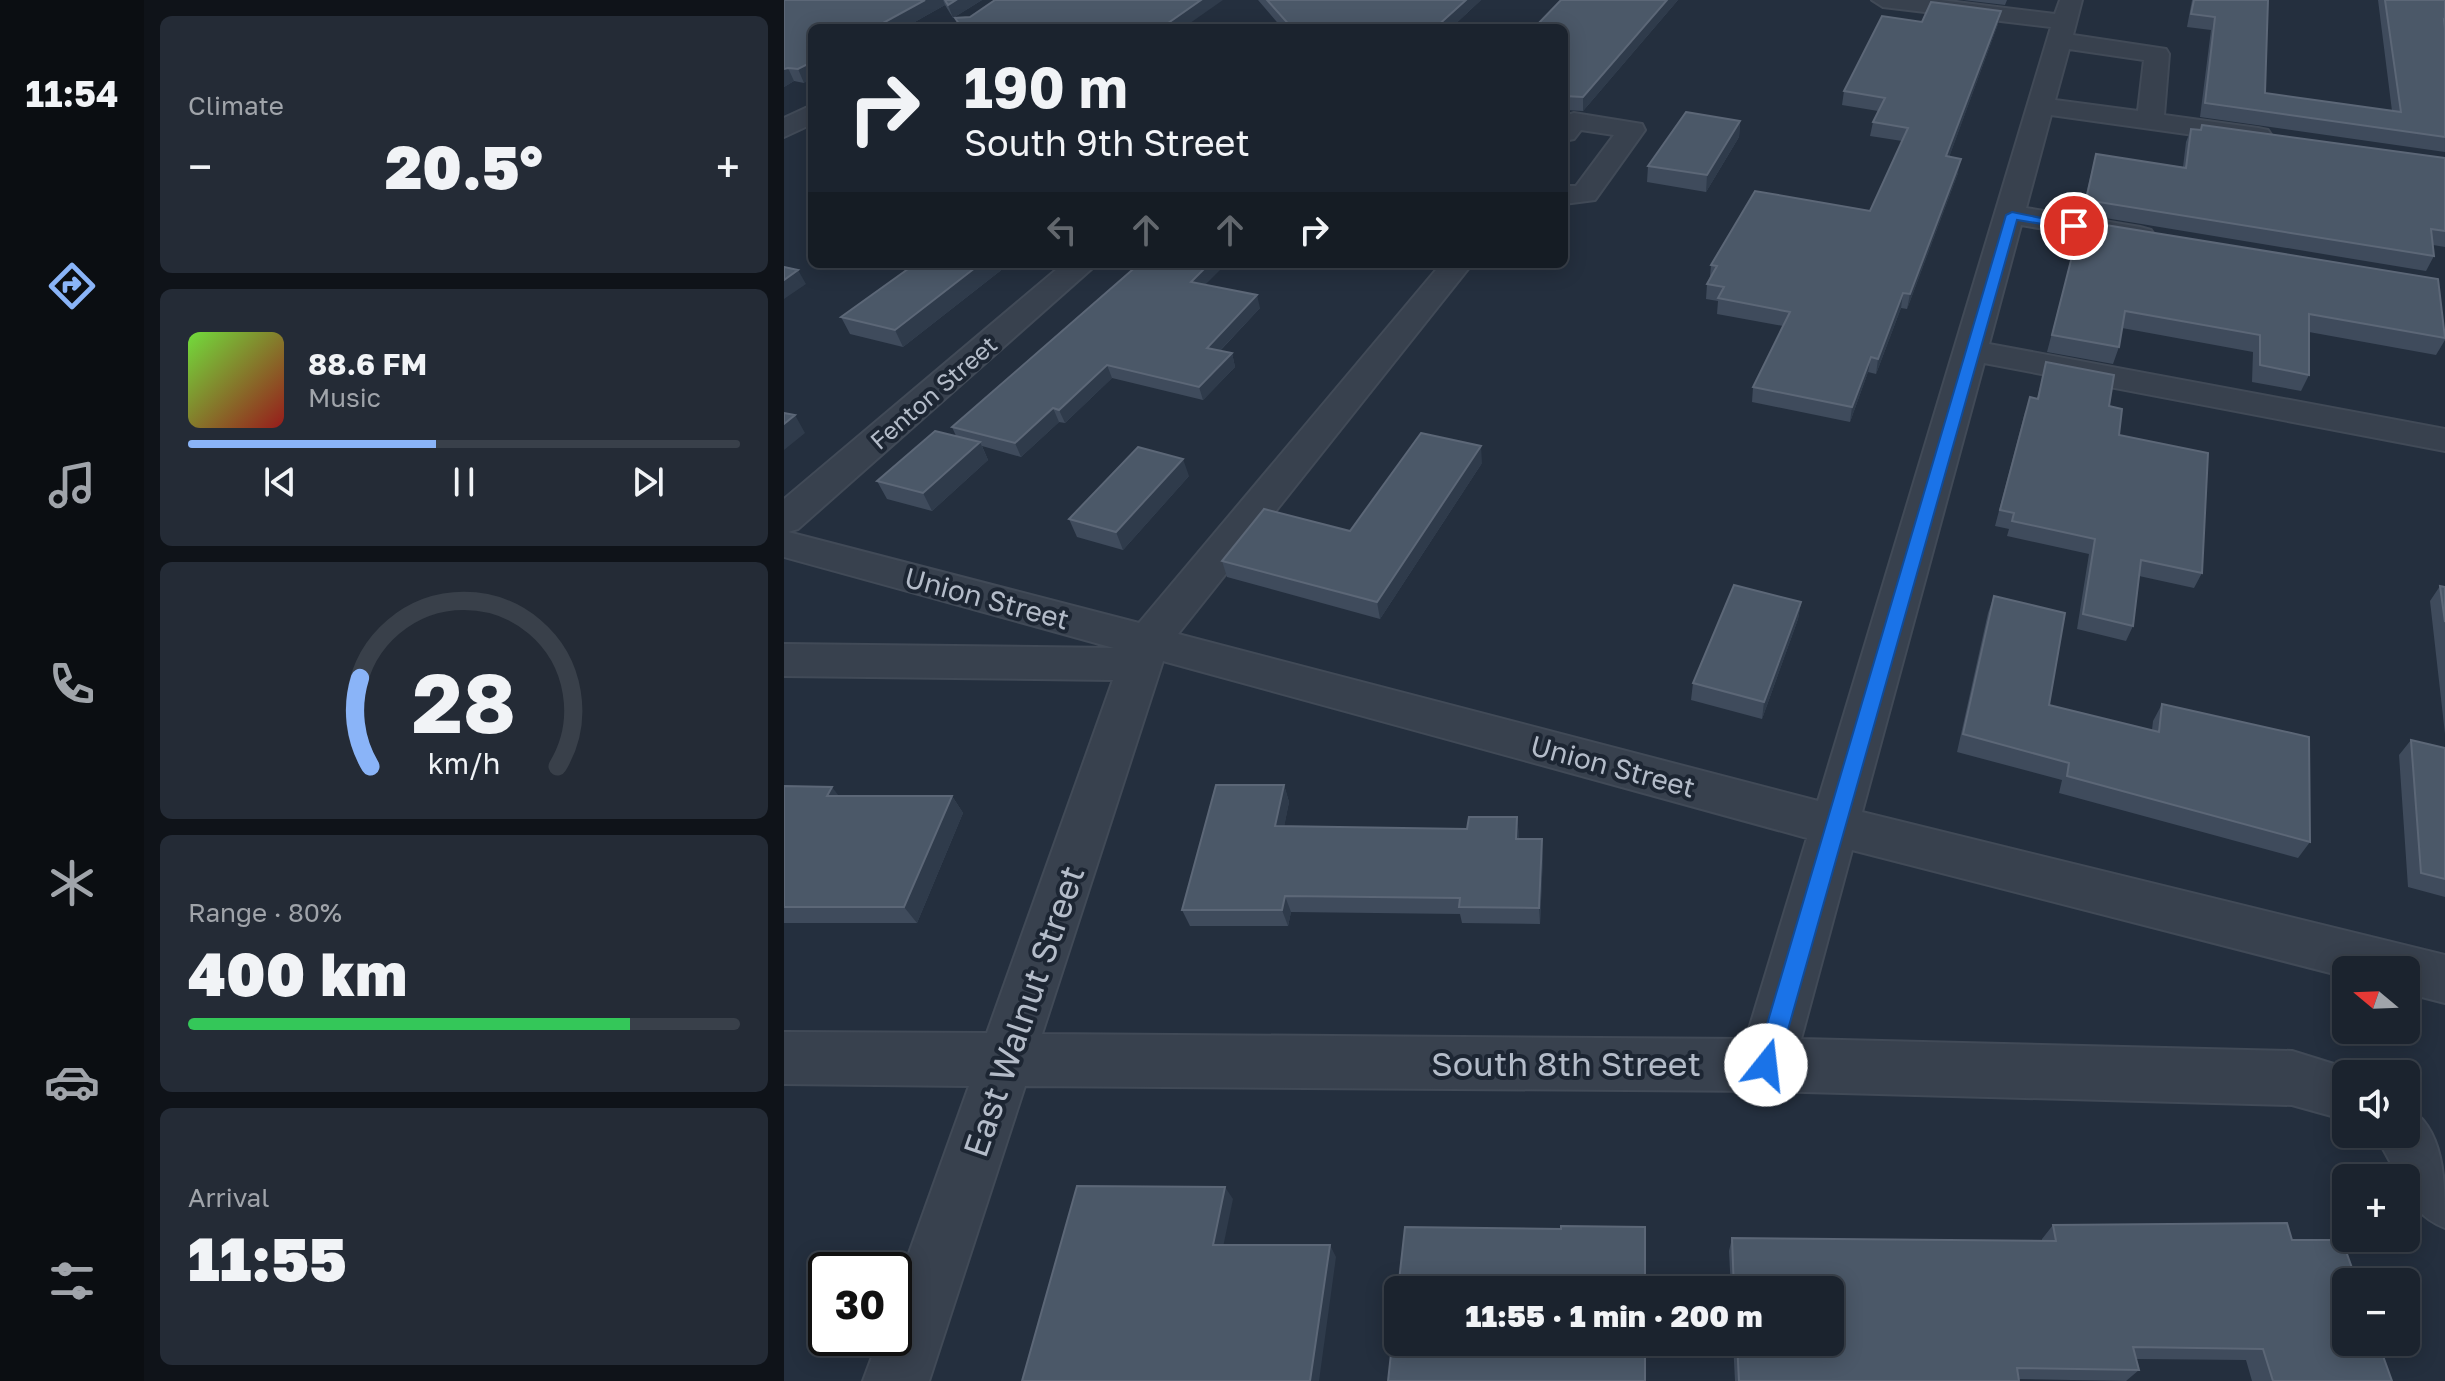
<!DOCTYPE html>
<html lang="en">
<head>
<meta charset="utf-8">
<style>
  body { margin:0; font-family:"Golos Text",sans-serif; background:#242b36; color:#f1f3f6; height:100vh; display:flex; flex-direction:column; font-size:30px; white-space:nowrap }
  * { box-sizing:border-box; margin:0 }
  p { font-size:26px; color:#a0a4aa }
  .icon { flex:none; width:44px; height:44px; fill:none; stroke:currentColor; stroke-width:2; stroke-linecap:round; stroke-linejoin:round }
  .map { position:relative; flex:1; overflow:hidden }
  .side { display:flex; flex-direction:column; gap:16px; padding:16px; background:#0f1319; width:640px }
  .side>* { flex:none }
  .top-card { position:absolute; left:24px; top:24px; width:760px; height:244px; border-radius:12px; box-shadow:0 4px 20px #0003,0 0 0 2px #39404a; background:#1b232e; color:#f1f3f6; overflow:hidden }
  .needle { width:52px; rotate:289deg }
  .fabs { position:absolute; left:1548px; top:956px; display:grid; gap:16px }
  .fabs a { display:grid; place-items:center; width:88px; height:88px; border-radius:12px; background:#1b232e; box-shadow:0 4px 20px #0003,0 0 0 2px #39404a; font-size:40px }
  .speed { position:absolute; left:24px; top:1252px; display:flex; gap:16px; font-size:40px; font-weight:700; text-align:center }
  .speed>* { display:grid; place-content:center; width:104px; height:104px; border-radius:50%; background:#1b232e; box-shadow:0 4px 20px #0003,0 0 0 2px #39404a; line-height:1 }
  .speed .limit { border:4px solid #111; border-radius:12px; background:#fff; color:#111 }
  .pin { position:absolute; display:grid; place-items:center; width:68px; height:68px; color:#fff; margin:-34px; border:4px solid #fff; border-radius:50%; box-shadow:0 2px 8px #0007 }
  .me { position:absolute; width:88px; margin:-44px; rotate:16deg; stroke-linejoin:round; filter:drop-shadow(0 0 6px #0008) }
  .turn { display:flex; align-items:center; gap:28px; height:168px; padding:0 24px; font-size:36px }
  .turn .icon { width:104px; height:104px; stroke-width:2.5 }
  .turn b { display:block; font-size:56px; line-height:68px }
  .lanes { display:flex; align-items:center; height:76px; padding:0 24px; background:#0003; justify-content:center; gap:40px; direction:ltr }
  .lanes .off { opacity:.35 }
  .big { font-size:60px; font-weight:800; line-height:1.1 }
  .side .widget { flex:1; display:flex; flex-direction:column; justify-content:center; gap:12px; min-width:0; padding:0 28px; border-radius:12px; background:#242b36 }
  .side .dial { align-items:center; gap:0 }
  .dial svg { height:208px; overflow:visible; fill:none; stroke:#39404a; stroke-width:7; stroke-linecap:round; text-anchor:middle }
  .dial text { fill:#f1f3f6; stroke:none }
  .song { display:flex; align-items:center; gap:24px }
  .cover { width:96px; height:96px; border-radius:12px; background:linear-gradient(135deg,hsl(100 70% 55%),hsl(0 70% 35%)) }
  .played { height:8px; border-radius:4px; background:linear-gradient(90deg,#8ab4f8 45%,#39404a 45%) }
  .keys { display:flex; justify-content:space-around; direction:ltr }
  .heat { display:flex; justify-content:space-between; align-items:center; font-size:44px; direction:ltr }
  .charge { height:12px; border-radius:6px; background:linear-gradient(90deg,#34c759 80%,#39404a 0) }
  .trip { position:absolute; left:600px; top:1276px; width:460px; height:80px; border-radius:12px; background:#1b232e; box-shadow:0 4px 20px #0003,0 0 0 2px #39404a; font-weight:800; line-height:80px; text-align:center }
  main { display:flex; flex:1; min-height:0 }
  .dock { display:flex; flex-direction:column; width:144px; justify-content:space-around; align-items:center; background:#0b0e12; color:#a0a4aa }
  .dock .icon { width:56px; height:56px }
  .dock .on { color:#8ab4f8 }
  .dock b { font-size:36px; color:#f1f3f6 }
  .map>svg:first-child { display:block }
</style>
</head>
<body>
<main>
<nav class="dock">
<b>11:54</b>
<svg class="icon on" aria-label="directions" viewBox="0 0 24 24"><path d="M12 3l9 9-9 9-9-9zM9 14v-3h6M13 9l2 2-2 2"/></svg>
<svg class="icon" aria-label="music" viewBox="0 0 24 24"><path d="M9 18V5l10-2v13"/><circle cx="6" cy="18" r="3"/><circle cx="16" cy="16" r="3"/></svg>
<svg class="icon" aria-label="phone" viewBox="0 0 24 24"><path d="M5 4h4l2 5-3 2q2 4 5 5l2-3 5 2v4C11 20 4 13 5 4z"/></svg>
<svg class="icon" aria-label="climate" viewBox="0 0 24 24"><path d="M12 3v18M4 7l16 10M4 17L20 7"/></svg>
<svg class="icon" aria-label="car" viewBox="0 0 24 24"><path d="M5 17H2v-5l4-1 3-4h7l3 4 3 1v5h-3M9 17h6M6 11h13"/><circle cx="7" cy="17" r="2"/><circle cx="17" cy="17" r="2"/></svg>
<svg class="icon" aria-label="filters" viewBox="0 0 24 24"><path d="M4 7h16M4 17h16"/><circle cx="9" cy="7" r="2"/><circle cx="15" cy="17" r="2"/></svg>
</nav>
<section class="side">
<div class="widget"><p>Climate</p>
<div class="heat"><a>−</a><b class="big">20.5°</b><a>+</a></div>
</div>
<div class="widget">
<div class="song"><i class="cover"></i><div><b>88.6 FM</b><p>Music</p></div></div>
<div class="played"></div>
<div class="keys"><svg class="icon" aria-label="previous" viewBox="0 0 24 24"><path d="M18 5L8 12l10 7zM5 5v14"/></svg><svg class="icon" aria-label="pause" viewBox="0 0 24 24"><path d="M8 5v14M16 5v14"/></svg><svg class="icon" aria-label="next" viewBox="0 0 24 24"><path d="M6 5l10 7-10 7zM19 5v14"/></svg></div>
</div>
<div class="widget dial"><svg viewBox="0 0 100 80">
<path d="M14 69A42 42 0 1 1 86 69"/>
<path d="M14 69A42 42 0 0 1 10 35" stroke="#8ab4f8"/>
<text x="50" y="56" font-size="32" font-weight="700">28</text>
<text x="50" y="72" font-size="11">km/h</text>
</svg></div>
<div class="widget"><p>Range · 80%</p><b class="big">400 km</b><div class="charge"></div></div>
<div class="widget"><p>Arrival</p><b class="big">11:55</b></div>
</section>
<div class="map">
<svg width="1661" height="1381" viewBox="0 0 1661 1381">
  <rect width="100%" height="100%" fill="#242f3e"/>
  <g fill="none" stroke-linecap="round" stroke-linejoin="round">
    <defs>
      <path id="minor" d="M1088 0H1156L1271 14 1276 0H1298L1289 35 1382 49 1385 54 1380 115 1474 128 1484 130 1488 136 1484 142 1474 144 1267 115 1242 208 1356 227 1367 230 1371 236 1367 242 1356 245 1237 225 1205 344 1661 429V451L1200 363 1078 812 1661 955V1003L1622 993V970H1562V977L1068 850 1017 1039 1508 1051 1582 1074H1562V1120L1508 1105 982 1091 241 1086 145 1381H79L95 1338H110V1295L185 1086 0 1084V1032L203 1033 329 680 0 676V644L330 648 0 557V499L279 264H313L14 529 4 532 355 623 657 264H688L394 634 1034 801 1267 27 1099 7ZM1285 49 1360 60 1354 111 1271 100ZM379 661 1023 838 962 1039 258 1034Z
        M28 105V124L0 137V118Z
        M790 113 858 124 861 130 811 200 780 204V186H792L830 135 797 130 790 139 780 141V116Z
        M1622 1106C1661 1128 1661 1181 1661 1228 1639 1219 1622 1203 1622 1178H1615L1591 1134H1622Z"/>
    </defs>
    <use href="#minor" stroke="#414a57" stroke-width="4"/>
    <use href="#minor" fill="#38414e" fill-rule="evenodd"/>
  </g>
  <path fill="#3f4b5c" d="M0 0H198L169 18 161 5 120 28H28L20 83 10 81 0 87Z
    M474 0H697L667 28H498Z
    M894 0 799 111 780 110V28Z
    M1179 0H1223L1221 5Z
    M1408 0H1484L1481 93 1608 111 1594 0H1661V152L1416 117 1427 30 1403 27Z
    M1138 22 1214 24 1165 157 1174 173 1123 309 1117 308 1092 374 1084 372 1066 422 968 402 969 387 999 326 933 314 934 301 922 299 923 284 926 277 927 265 1086 211 1118 141 1086 136 1089 122 1094 111 1058 105 1060 91Z
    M956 121 955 137 922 192 863 182 864 166Z
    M1418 125 1661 158V247L1649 245 1650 256 1642 271 1297 214 1312 154 1399 167 1402 142 1407 129 1416 130Z
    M1297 221 1661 330V340L1652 355 1525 332V375L1517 391 1468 382 1469 352 1338 328 1335 347 1329 364 1263 352Z
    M131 264H225L119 347 66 334 57 317Z
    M421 285 476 308 436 351 448 353 451 367 419 400 328 378 281 423 275 422 237 457 198 446 204 460 148 511 103 499 93 481 172 436 168 427Z
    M1262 362 1325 406 1335 435 1418 573 1410 588 1355 576 1349 626 1342 641 1293 629 1305 554 1223 536 1225 529 1211 526 1241 412 1253 399Z
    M698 463 596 619 443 577 438 561 566 531Z
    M405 476 339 550 293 537 285 519Z
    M1656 586 1661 587V734L1646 601Z
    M1210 596 1265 705 1368 730 1369 721 1378 704 1526 842 1514 858 1275 793 1278 780 1173 752 1204 613Z
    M1017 602 1014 619 978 719 907 700 909 683Z
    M1627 740 1661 748V897L1624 887 1615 755Z
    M500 785 505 802 500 826 683 829 733 817 735 839 759 855 756 924 678 923 676 914 507 912 504 926H406L398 910Z
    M0 786 55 796H168L179 813 133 923H0Z
    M1269 1225 1508 1240 1608 1381H1468L1462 1360 1352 1359 1355 1370 1342 1381 1235 1379V1381H951L949 1342H1046V1290H947L945 1251 948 1238 1258 1241V1239Z"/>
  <path fill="#2f3b4b" d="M141 0H159L161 5 120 28H90Z
    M172 0H198L169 18 164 5Z
    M417 0H439L399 28H377Z
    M682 0H697L667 28H651Z
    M883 0H894L799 111V97Z
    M1217 11 1214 24 1160 171 1162 156Z
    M28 62V79L20 83 14 69Z
    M4 68 10 81 0 87V69Z
    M956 121 955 137 922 192 923 175Z
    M1177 159 1174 173 1123 309 1126 294Z
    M196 264H225L119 347 111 330Z
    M425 264H442L411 295 407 282Z
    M14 270 22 284 0 299V280Z
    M1119 293 1117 308 1092 374 1094 359Z
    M473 295 476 308 426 361 423 348Z
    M448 353 451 367 419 400 415 387Z
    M1087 357 1084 372 1066 422 1068 407Z
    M323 365 328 378 281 423 275 410Z
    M269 408 275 422 237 457 231 443Z
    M11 415 21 433 0 450V424Z
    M196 442 204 460 148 511 139 493Z
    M697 446 698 463 596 619 593 602Z
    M399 459 405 476 339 550 332 532Z
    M1017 602 1014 619 978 719 980 702Z
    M500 785 505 802 497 843 491 826Z
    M48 787 61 804 43 796Z
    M168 796 179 813 133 923 120 907Z
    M733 817 735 834 734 855 732 839Z
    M758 839 759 855 756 924 755 908Z
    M501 896 507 912 504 926 498 910Z
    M441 1187 449 1199 437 1257 429 1245Z
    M546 1245 552 1257 535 1381H526Z"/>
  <path fill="#4b5868" stroke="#5c6777" stroke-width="2" d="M0 0H141L90 28H28V62L14 69 4 68 0 69Z
    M161 0H172L164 5Z
    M211 0H417L377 28H178L171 18 186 17Z
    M483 0H682L651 28H508Z
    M777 0H883L799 97 780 96V28H750Z
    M1410 0H1484L1481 93 1617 112 1601 0H1661V21L1660 20 1661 29V137L1421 103 1431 17 1407 14Z
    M1147 2 1217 11 1162 156 1177 159 1126 294 1119 293 1094 359 1087 357 1068 407 969 387 1006 312 934 298 940 287 923 284 933 266 927 265 971 191 1086 211 1124 128 1089 122 1101 98 1060 91 1098 16 1138 22Z
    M902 112 956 121 923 175 864 166Z
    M1418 125 1661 158V231L1647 229 1650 256 1302 200 1312 154 1402 168 1407 129 1417 130Z
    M1297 221 1654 279 1661 338 1525 314V375L1476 365V335L1341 311 1335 347 1268 335Z
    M131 264H196L111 330 57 317Z
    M355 264H425L407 282 473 295 423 348 448 353 415 387 323 365 275 410 269 408 231 443 168 427Z
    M0 267 14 270 0 280Z
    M1262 362 1330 375 1325 406 1338 409 1335 435 1424 453 1418 573 1357 560 1349 626 1299 614 1311 539 1228 521 1230 513 1216 510 1246 397 1254 399Z
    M0 413 11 415 0 424Z
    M151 431 196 442 139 493 93 481Z
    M637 433 697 446 593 602 438 561 480 509 566 531Z
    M354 447 399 459 332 532 285 519Z
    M950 585 1017 602 980 702 909 683Z
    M1656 586 1661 587V622Z
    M1210 596 1281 613 1265 705 1375 732 1378 704 1525 737 1526 842 1283 776 1285 763 1179 734Z
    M1627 740 1661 748V879L1637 873Z
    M432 785H500L491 826 683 829 685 817H733L732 839H758L755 908 675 907 676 898 501 896 498 910H398Z
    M0 786 48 787 43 796H168L120 907H0Z
    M293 1186 441 1187 429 1245H546L526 1381H238Z
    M1503 1223 1508 1240H1558L1573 1282H1562V1342H1594L1608 1381H1489L1479 1349 1349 1347 1355 1370 1233 1368 1235 1381H955L953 1342H1046V1290H950L948 1238 1272 1241 1269 1225Z
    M777 1226 861 1227V1290H614L621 1227 777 1229Z
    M614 1290V1342H861V1381H604Z"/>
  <path fill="#1a73e8" stroke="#114b97" stroke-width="2" d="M1228 212 1296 226 1290 229 1233 220 994 1065 990 1073 982 1076 974 1073 971 1065 1222 215Z"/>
  <g text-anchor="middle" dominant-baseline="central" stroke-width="8" stroke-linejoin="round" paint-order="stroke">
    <g font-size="24" fill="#b4bcc9" stroke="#1d2633">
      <text transform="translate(149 392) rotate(-41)">Fenton Street</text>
    </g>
    <g font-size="28" fill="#b4bcc9" stroke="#1d2633">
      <text transform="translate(203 598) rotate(15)">Union Street</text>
      <text transform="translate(829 766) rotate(15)">Union Street</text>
    </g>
    <g font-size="34" fill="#b4bcc9" stroke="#1d2633">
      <text transform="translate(239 1011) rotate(-71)">East Walnut Street</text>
      <text x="782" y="1063">South 8th Street</text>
    </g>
  </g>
</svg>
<div class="fabs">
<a><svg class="needle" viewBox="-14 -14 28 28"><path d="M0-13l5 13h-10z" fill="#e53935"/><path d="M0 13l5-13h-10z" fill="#a0a4aa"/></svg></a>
<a><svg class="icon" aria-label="sound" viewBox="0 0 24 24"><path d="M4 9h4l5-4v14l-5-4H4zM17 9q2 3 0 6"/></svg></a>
<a>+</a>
<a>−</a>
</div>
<div class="speed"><div class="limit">30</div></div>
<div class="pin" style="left:1290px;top:226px;background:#d93025"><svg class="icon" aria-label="arrive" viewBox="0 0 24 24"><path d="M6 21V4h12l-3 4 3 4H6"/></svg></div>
<svg class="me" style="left:982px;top:1065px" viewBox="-20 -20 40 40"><circle r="19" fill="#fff"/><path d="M0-13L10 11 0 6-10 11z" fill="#1a73e8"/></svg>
<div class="trip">11:55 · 1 min · 200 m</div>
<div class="top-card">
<div class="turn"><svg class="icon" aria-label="right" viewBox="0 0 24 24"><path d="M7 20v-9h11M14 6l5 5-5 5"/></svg><div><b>190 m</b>South 9th Street</div></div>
<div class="lanes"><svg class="icon off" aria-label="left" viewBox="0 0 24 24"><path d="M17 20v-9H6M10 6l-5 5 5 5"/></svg><svg class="icon off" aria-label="ahead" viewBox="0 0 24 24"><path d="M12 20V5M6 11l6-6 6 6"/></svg><svg class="icon off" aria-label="ahead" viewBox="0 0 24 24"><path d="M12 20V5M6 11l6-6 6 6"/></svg><svg class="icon" aria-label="right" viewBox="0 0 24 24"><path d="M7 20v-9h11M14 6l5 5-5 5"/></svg></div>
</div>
</div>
</main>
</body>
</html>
